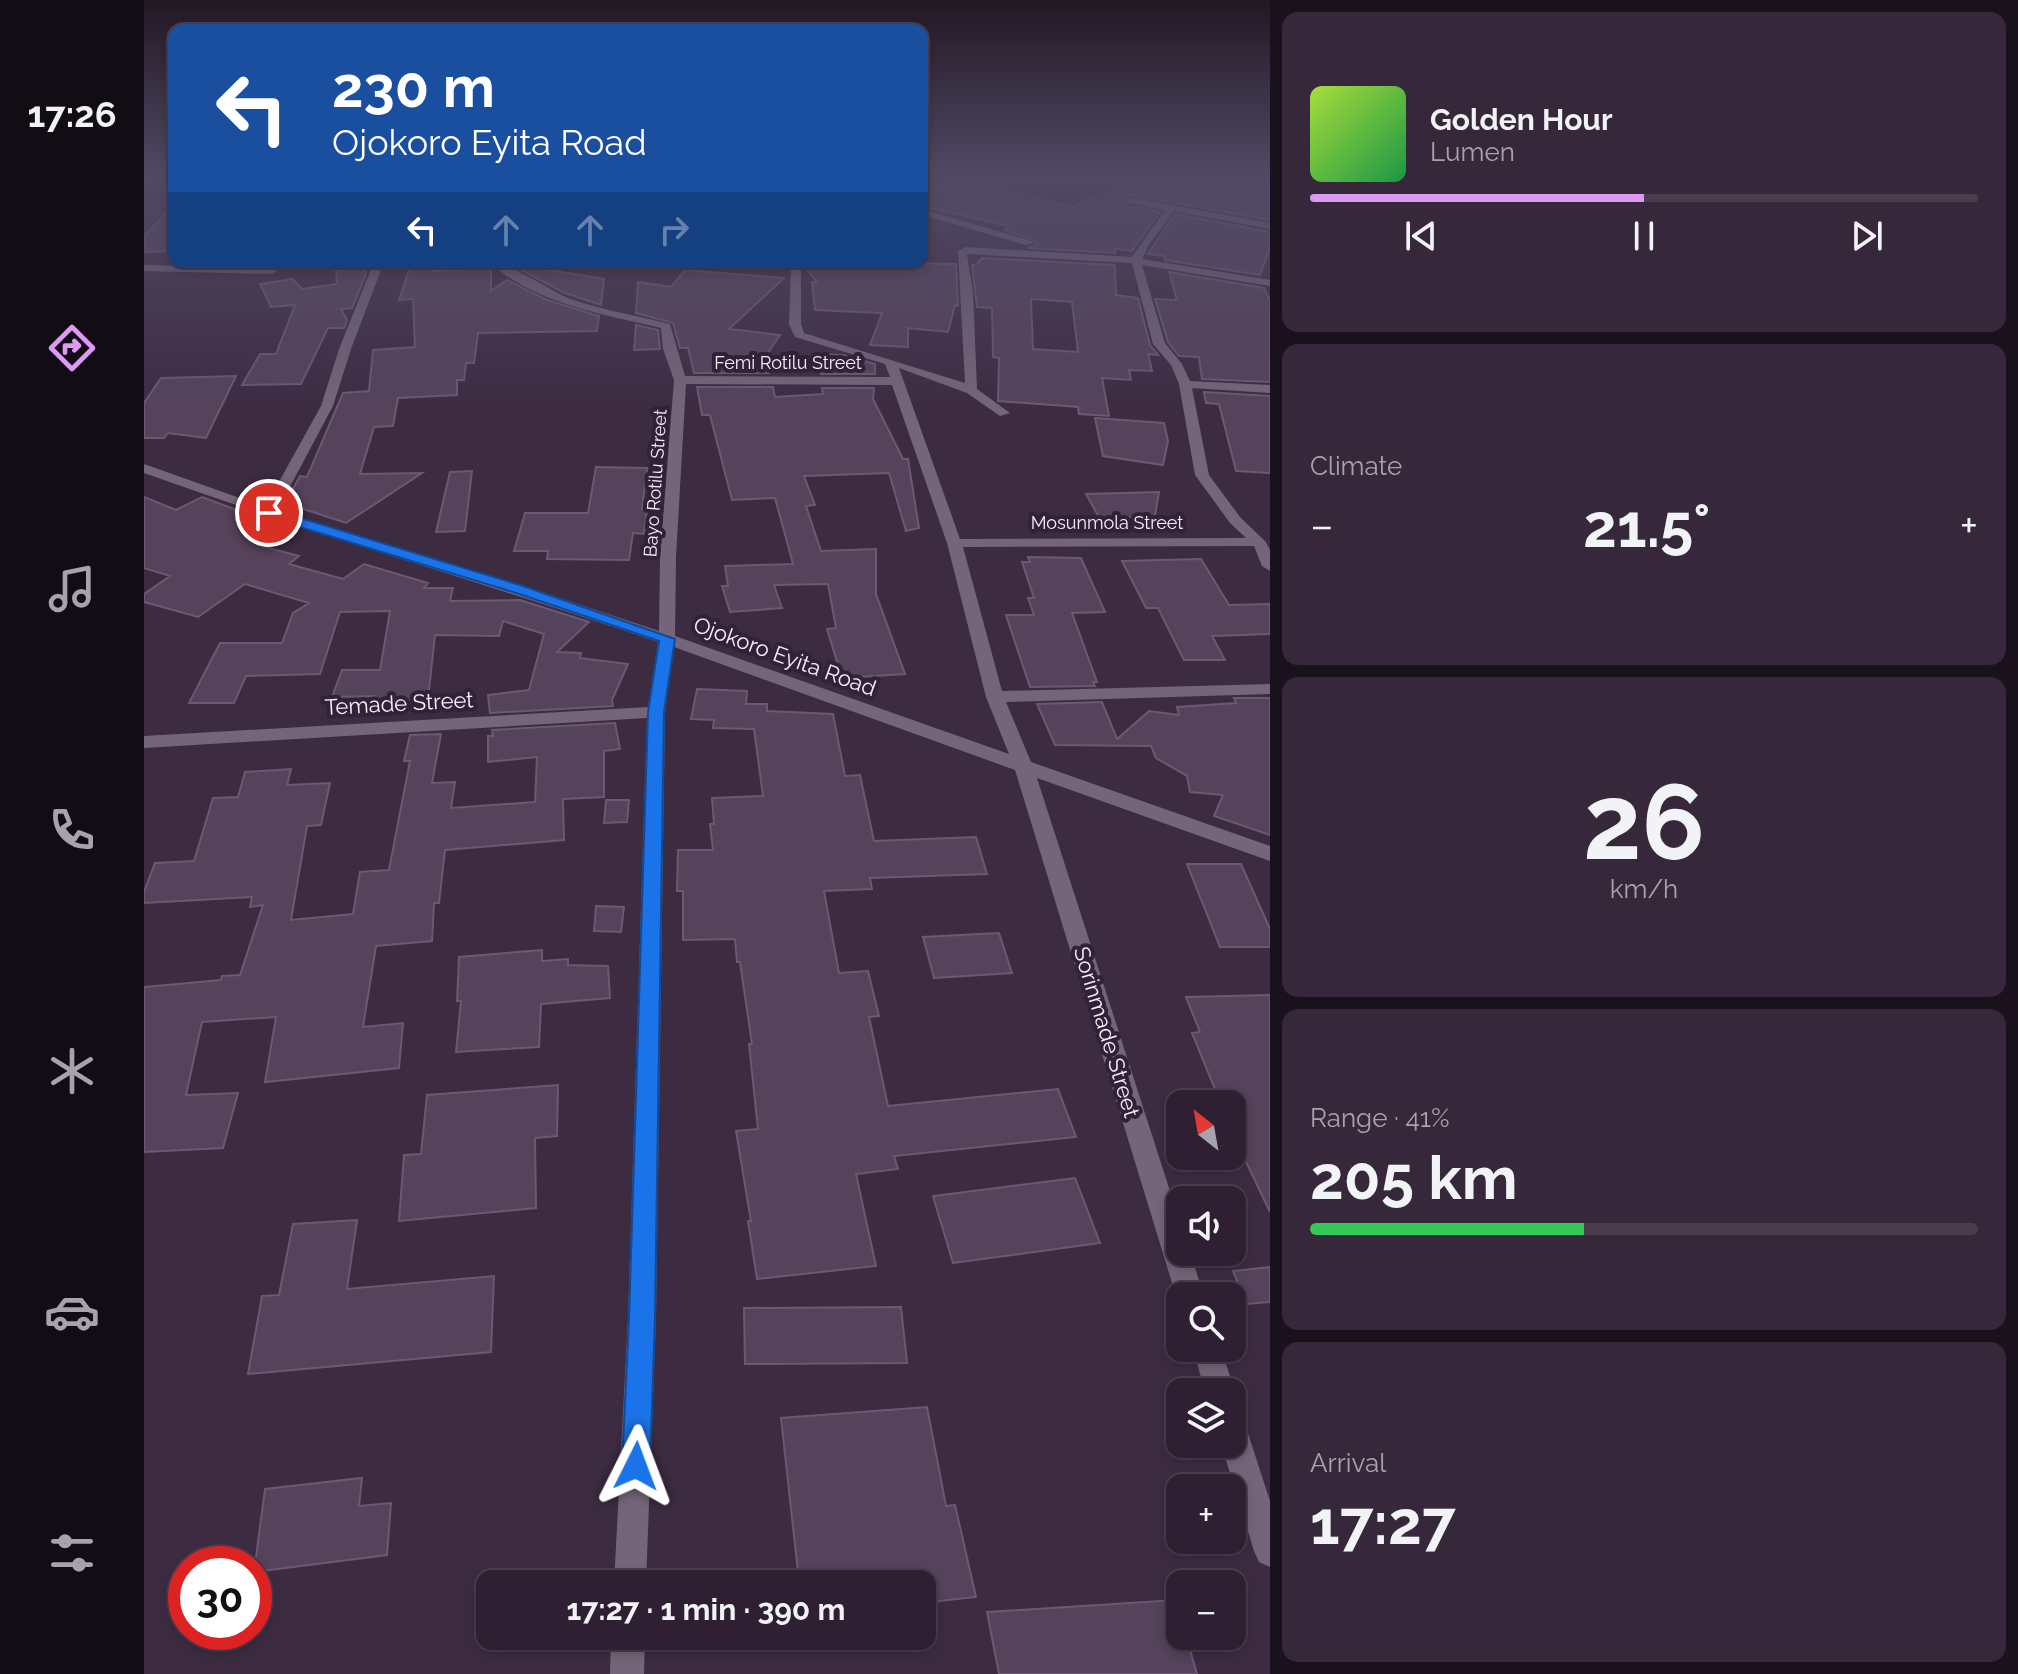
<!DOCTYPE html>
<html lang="en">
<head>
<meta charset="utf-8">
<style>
  body { margin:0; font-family:Raleway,sans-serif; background:#36283a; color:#f1f3f6; height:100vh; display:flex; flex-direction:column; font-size:30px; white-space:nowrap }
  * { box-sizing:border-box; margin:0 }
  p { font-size:26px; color:#a7a3ac }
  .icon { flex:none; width:44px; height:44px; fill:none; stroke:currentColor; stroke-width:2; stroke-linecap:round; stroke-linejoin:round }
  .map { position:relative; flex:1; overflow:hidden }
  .sheet { display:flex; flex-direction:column; gap:12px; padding:12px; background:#19121c; width:748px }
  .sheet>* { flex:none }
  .top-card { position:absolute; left:24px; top:24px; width:760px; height:244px; border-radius:16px; box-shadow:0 4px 12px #0003,0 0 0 2px #493e4d; background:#1a4fa0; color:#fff; overflow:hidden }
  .needle { width:52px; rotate:329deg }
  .buttons { position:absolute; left:1022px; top:1090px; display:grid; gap:16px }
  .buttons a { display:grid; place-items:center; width:80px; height:80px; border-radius:16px; background:#2e2032; box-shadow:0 4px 12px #0003,0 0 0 2px #493e4d; font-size:40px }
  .speed { position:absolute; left:24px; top:1546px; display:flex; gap:16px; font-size:40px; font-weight:700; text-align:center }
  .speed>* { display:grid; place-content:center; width:104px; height:104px; border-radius:50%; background:#2e2032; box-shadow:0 4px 12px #0003,0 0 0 2px #493e4d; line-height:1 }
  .speed .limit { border:12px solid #d22; background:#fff; color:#111 }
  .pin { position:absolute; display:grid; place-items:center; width:68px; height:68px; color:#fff; margin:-34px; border:4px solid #fff; border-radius:50%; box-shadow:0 2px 8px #0007 }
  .me { position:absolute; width:88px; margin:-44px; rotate:3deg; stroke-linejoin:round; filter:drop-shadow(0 0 6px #0008) }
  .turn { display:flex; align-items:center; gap:28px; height:168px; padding:0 32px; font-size:36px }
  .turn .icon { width:104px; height:104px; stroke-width:2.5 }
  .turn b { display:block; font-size:56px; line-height:68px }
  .lanes { display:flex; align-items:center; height:76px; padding:0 32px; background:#0003; justify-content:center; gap:40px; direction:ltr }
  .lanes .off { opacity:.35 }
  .big { font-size:60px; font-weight:700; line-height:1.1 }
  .sheet .widget { flex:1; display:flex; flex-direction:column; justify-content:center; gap:12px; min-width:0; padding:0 28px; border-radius:16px; background:#36283a }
  .sheet .dial { align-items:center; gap:0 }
  .dial b { font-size:104px; line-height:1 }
  .song { display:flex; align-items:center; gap:24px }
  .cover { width:96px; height:96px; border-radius:12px; background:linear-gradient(135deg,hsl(80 70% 55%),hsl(140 70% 35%)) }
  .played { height:8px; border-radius:4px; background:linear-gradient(90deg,#dd99f3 50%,#493e4d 50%) }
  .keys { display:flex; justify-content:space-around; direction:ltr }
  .heat { display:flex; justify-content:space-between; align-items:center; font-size:44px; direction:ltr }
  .charge { height:12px; border-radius:6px; background:linear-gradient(90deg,#34c759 41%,#493e4d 0) }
  .trip { position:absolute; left:332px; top:1570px; width:460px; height:80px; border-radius:16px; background:#2e2032; box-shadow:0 4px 12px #0003,0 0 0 2px #493e4d; font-weight:700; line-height:80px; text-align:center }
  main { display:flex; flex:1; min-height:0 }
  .menu { display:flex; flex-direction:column; width:144px; justify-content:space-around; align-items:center; background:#120d14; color:#a7a3ac }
  .menu .icon { width:56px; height:56px }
  .menu .active { color:#dd99f3 }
  .menu b { font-size:36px; color:#f1f3f6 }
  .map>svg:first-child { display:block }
</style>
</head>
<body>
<main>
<nav class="menu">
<b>17:26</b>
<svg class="icon active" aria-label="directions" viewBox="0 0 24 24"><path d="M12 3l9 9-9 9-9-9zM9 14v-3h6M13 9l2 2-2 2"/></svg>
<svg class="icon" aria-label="music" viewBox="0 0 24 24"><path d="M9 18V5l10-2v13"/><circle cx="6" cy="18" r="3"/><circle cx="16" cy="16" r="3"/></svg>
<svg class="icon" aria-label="phone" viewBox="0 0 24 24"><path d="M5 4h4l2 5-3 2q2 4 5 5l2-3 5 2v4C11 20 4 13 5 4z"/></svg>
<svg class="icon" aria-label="climate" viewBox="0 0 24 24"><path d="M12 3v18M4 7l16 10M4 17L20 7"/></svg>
<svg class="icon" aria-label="car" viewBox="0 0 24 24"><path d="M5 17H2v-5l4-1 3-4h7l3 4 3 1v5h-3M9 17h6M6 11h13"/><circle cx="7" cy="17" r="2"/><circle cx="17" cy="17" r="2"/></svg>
<svg class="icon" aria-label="filters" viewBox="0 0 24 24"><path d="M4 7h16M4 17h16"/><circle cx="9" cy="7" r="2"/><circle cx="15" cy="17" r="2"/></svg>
</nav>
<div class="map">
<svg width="1126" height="1674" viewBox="0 0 1126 1674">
  <rect width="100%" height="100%" fill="#3d2b42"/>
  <path fill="#55425b" stroke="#6c5872" stroke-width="2" fill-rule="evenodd" d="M1005 176 1126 178V220L982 194 977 200 979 205 1016 212 988 251 971 249V253L884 248 892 245V241L861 230 864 226 778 206V183L795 188 818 179 927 207Z
    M30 205V251L0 252V236Z
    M1031 214 1126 232V248L1116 275 1021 260 1020 256 1004 254Z
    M838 258 971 265 972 295 994 298 1006 345 1014 355 1004 354 1008 371 985 370 987 380 958 378 965 416 935 414 934 407 854 401 855 358 849 357 848 308 833 307 828 265H832ZM887 299 928 302 934 352 889 349Z
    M268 262H291L289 271 347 268V291L363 280 403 300 455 316 453 331 334 333 330 363H322L320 380H313V395L254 398 249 426 230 427 216 474 278 473 202 523 141 503 156 476 163 477 199 393 225 391 229 350 271 347 269 299 255 300Z
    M708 262 812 264 814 306 811 305 804 332 764 328V347L726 345 738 313 671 310 668 282H673L660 266Z
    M382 266 460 279 457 305 421 293 377 270Z
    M221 268 222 274 208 308 197 309 203 320 200 328H184L157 384 98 385 116 354H132L151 305 127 307 116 284 149 279 158 289 193 284 192 270Z
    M541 270 640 278 585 329 636 335 621 357 625 373H550L544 348H536L529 323 492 313 494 282 527 287Z
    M1025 272 1120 288 1126 301V382L1058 379 1055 357 1035 356 1024 342 1011 299 1033 300Z
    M492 325 514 330 516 349 490 350Z
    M675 354 699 355 731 364V374H677Z
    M92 376 62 438 24 433 20 438H0V403L17 378Z
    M553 387H629L631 397 679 394 678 388H730L729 399 759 459H764L775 528 762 531 745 473 660 476 671 505 662 506 677 551 732 549V594L761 674 698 678 683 629 692 628 684 584 630 585 638 608 586 612 578 586H584L581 566 649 564 631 498 588 500 566 415H558Z
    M1060 392 1126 396V473L1092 471 1075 404 1062 403Z
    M951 418 1020 423 1024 441 1019 465 959 456Z
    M452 467 503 468 498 509H503L500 534 489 533 485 560 403 559 404 551H370L381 513H444Z
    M328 471 321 531 292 532 306 472Z
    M1015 492 1011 516 956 519 942 494Z
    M0 497 32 510 58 497 136 526 114 545 155 556 145 564 199 579 220 564 284 583 280 588H309L306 601 376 600 445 622 413 652 437 653 436 658 484 664 468 700 469 706 346 713 344 695 385 690 400 634 359 621 355 636 291 635 284 699 231 703 232 696 188 697 198 670H236L246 611 196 612 176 674 102 676 90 703H45L76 643H138L149 613 165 603 101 584 54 617 0 602V594L26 576 0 568Z
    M884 557 937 558 961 612 928 613 953 682H949L951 686 886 687 862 615H890L884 598H890L878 562H886Z
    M1057 559 1085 605 1126 604V634L1068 636 1081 660H1040L1014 608H1002L978 561Z
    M553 689 603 691 602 704H623V711L689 714 701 776 716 775 730 841 832 837 843 874 726 878 728 889 680 891 695 973 724 971 735 1016 725 1017 744 1106 914 1089 932 1137 750 1156 754 1169 712 1174 732 1266 613 1279 604 1221H607L592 1131 614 1129 605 1044H608L596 962H593L591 939 539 940V891H533L534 850H569L566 824H570L568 798 619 796 610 729 569 728 570 720 547 719Z
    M1090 698H1126V835L1070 816 1079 795 1046 792 1043 776 1012 758 1007 746 911 745 893 704 958 702 973 739 1005 711 1035 715 1033 707 1092 703Z
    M471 723 476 749 460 751V797L419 799 420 840 301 850 295 903H290L288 941 232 946 219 1027 259 1023 255 1068 121 1082 132 1017 58 1022 42 1095 94 1093 79 1148 0 1152V987L77 980 78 976 96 975 119 905 106 907 108 897 0 903V892L11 863 50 861 69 798 94 797 101 772 147 769 143 785 186 783 177 825 163 826 147 920 209 914 216 872 245 870 266 761H260L266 735 297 734 288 783 311 782 307 808 391 802 393 757 344 762V736H349L348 730Z
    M462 800H485L483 822 460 823Z
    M1043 864H1097L1126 929V947H1076Z
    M452 906 480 907 477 932 450 931Z
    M855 933 868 973 790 978 779 937Z
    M398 950V961L424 959V965L464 966 466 998 397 1004 395 1047 312 1052 317 1001H313L315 957Z
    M1126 995V1212L1094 1145 1088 1146V1104H1077L1048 1033 1056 1032 1042 997Z
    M414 1085 413 1136 391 1138 392 1208 255 1221 260 1155 277 1154 283 1095Z
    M931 1178 956 1243 809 1263 789 1196Z
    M213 1220 203 1289 350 1276 347 1352 104 1374 118 1296 135 1295 149 1224Z
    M1126 1267V1302L1103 1304 1089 1271Z
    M757 1307 763 1363 601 1364 600 1308Z
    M783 1407 802 1506 811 1505 832 1597 778 1603V1584H663L662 1580 655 1581 637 1418Z
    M218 1478 215 1506 247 1503 243 1555 110 1572 121 1489Z
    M1032 1600 1036 1636H1042L1053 1674H855L843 1612Z"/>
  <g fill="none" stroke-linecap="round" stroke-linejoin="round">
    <path fill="#75657a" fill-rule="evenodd" d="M983 197 1126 223V229L1030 211 1006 243 998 259 1126 280V286L998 265 1021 343 1038 364 1046 381 1126 385V393L1048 388 1065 475 1096 517 1122 542 1126 550V571L1118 566 1110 546 819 547 858 691 1126 684V694L862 702 887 762 1126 846V861L893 778 1036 1222V1252H1046L1060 1296H1036V1305L1032 1296 871 770 530 647 521 712 512 1318 502 1584H470L484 1318 503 718 0 748V736L504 707 514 642C343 584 170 534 0 473V464L121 507 177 406 195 349 230 262H240L207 349 189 406 133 511 380 586 515 631 516 557 530 380 519 349 517 328C459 314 391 304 345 262 367 262 405 291 429 300 460 310 494 316 526 324L541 376 746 377 741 364 651 337 645 324 647 262H657V324L660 333 821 383 814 251 822 247 988 257 1021 210 980 202ZM823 254 988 263 1009 344 1027 365 1035 384 1051 475 1086 523 1102 538 816 539 755 368 823 393 856 416 866 413 833 389 829 292ZM542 384 748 385 803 543 842 697 865 754 531 636 532 557Z
      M778 209 888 241 890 243 882 245 778 215Z
      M0 265 128 268 133 271 128 274 0 271Z
      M1049 1348H1077L1091 1392 1088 1399V1392H1061Z
      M1088 1414 1099 1418 1126 1501V1567L1115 1562 1110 1551 1077 1444H1088Z
      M467 1636H501L500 1674H466Z"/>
  </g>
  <linearGradient id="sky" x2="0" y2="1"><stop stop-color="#221824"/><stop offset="0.43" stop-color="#514a65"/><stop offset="1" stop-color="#514a65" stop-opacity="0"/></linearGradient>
  <rect width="1126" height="410" fill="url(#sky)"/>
  <path fill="#1a73e8" stroke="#114b97" stroke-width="2" d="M120 510H130L379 586 531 639 520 712 511 1318 506 1466 502 1476 492 1480 482 1476 478 1466 485 1318 504 712 515 641 369 592 120 516Z"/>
  <g text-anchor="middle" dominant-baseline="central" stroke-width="8" stroke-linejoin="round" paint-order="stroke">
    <g font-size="18" fill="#f8edfc" stroke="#322138">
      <text x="644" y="362">Femi Rotilu Street</text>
      <text transform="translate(511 483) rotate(-86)">Bayo Rotilu Street</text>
      <text x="963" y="522">Mosunmola Street</text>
    </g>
    <g font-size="22" fill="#f8edfc" stroke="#322138">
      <text transform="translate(641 656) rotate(20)">Ojokoro Eyita Road</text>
      <text transform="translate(255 703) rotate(-3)">Temade Street</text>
      <text transform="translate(963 1032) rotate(73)">Sorinmade Street</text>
    </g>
  </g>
</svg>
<div class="buttons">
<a><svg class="needle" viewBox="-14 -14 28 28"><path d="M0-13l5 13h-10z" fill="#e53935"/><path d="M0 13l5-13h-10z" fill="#a7a3ac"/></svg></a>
<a><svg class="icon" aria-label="sound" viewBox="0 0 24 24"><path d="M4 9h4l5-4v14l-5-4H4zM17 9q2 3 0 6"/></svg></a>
<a><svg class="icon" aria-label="search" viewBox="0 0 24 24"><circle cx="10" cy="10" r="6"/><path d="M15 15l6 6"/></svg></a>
<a><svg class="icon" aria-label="layers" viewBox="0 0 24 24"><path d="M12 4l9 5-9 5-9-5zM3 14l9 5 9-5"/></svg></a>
<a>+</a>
<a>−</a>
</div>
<div class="speed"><div class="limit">30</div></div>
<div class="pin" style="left:125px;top:513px;background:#d93025"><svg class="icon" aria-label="arrive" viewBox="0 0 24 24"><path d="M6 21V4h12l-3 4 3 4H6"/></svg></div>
<svg class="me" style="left:492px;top:1466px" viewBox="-20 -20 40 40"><path d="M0-17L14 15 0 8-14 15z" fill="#1a73e8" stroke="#fff" stroke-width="4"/></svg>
<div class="trip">17:27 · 1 min · 390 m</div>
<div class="top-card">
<div class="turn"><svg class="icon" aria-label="left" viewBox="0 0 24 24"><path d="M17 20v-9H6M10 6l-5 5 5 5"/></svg><div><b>230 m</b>Ojokoro Eyita Road</div></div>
<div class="lanes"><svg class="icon" aria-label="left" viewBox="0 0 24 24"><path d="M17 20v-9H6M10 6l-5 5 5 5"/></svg><svg class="icon off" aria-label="ahead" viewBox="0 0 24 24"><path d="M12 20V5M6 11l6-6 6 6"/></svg><svg class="icon off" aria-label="ahead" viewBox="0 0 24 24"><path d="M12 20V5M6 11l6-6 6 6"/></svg><svg class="icon off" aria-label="right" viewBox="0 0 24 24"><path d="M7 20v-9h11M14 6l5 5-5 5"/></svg></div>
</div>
</div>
<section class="sheet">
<div class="widget">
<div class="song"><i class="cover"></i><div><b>Golden Hour</b><p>Lumen</p></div></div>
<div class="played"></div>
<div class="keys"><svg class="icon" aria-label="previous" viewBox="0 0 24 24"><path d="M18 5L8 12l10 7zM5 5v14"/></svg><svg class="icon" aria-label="pause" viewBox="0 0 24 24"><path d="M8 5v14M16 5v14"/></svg><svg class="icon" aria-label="next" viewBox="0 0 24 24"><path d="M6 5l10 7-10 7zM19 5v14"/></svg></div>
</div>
<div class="widget"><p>Climate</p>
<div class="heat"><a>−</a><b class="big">21.5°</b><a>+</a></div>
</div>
<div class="widget dial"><b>26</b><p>km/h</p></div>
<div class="widget"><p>Range · 41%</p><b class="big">205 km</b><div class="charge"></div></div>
<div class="widget"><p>Arrival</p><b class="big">17:27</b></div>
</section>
</main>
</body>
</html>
